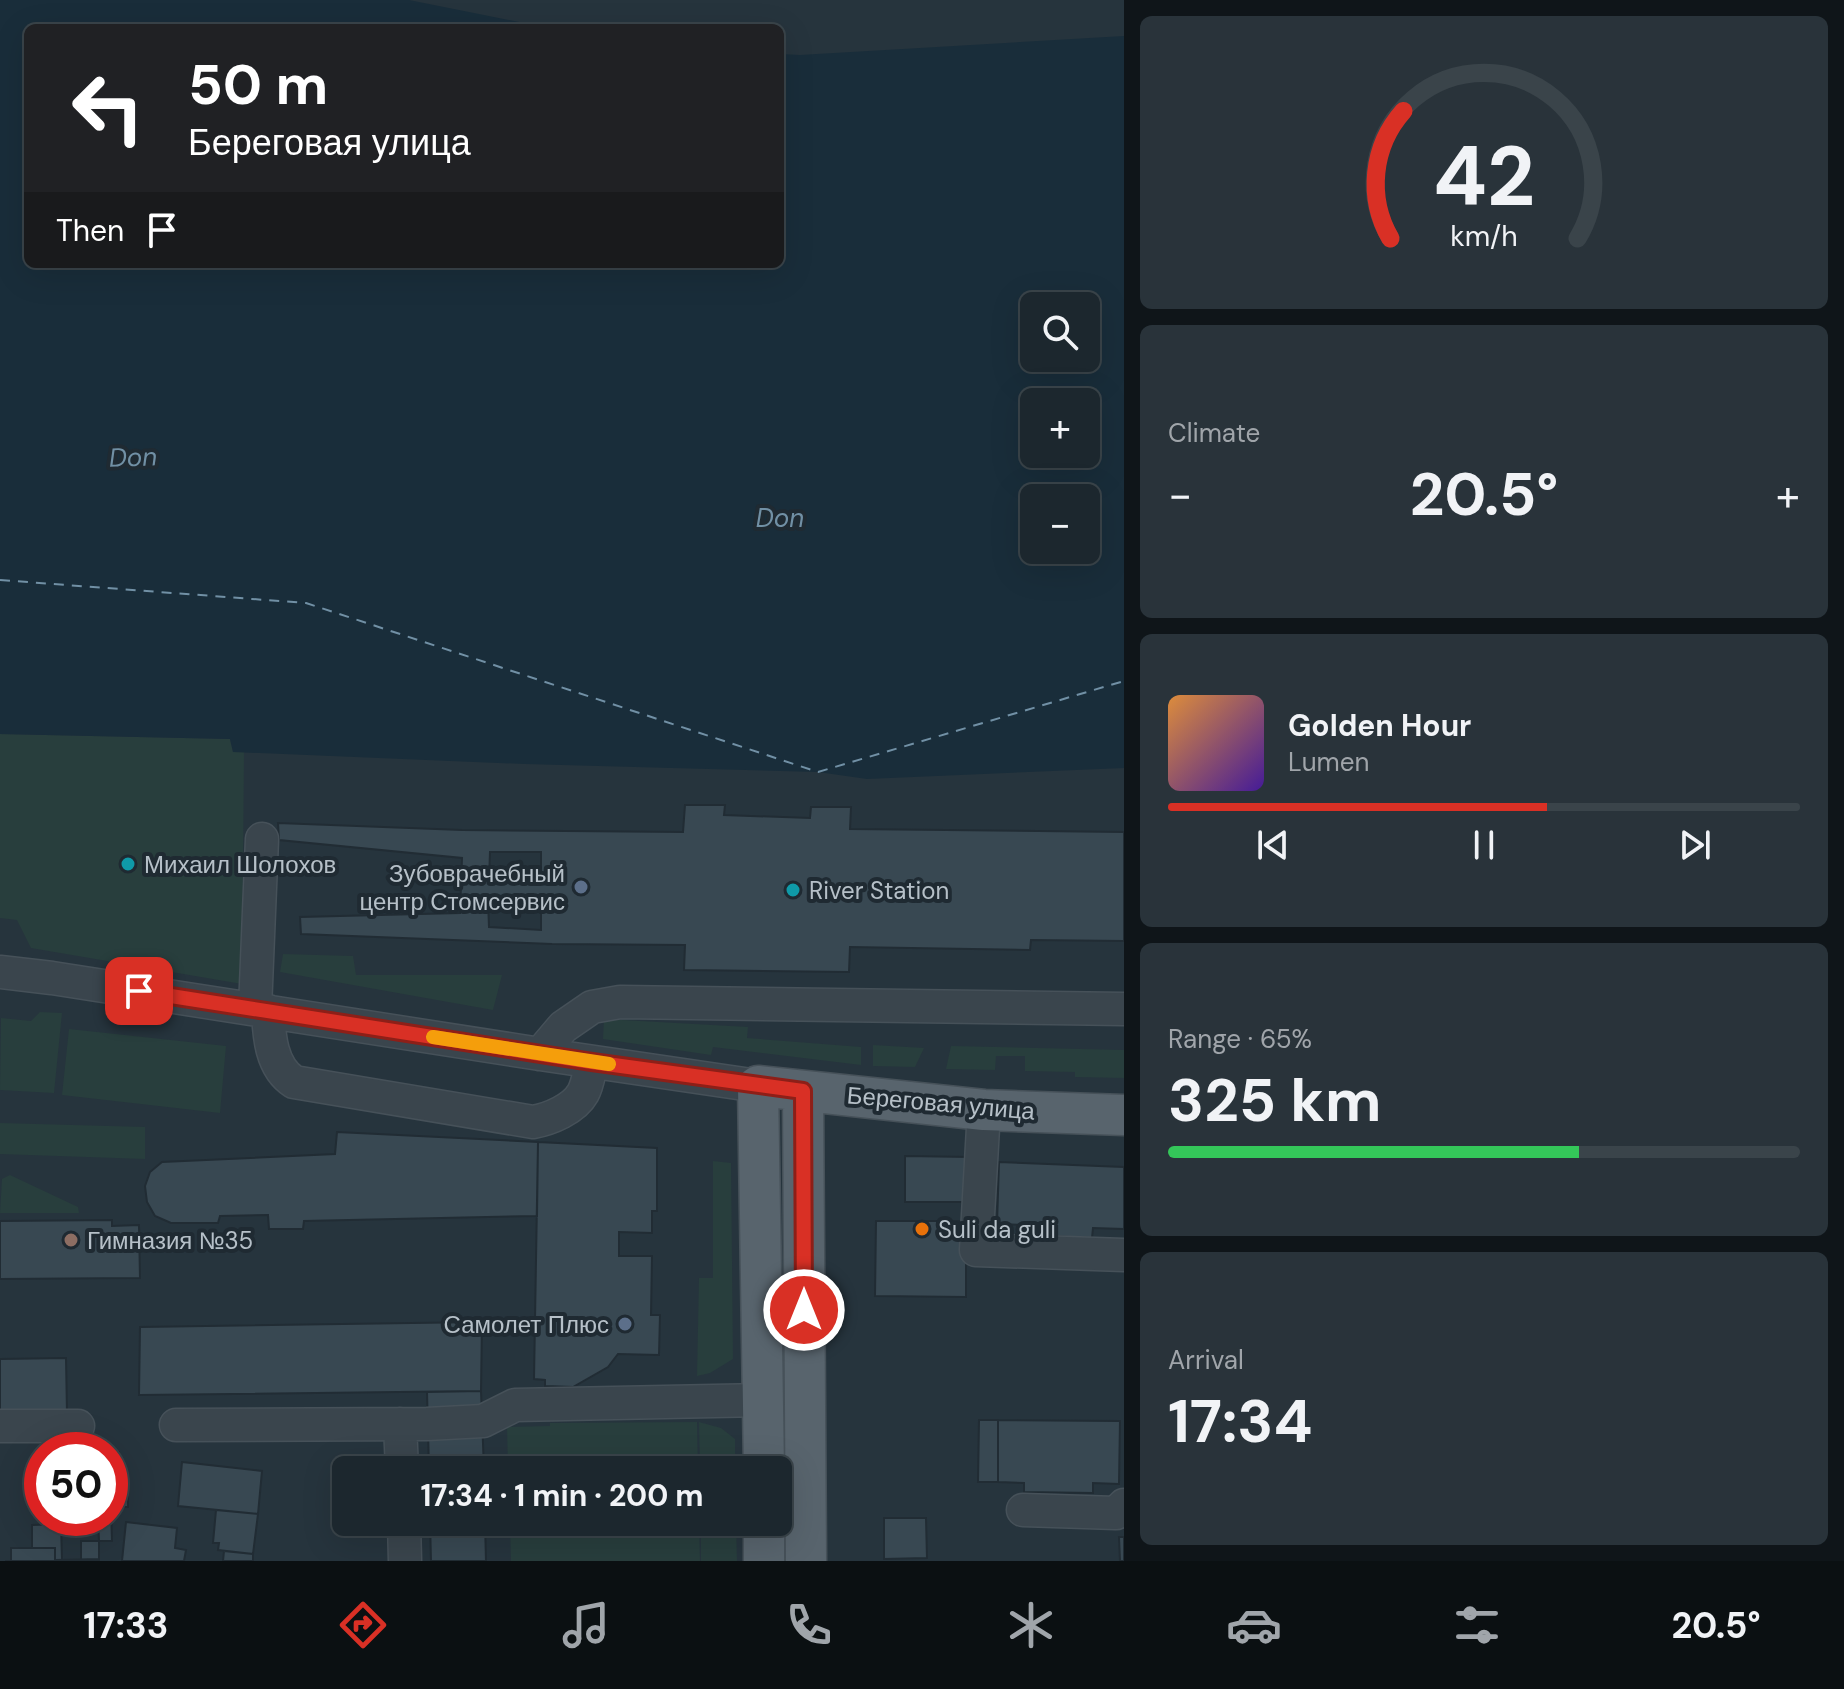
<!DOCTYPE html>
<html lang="en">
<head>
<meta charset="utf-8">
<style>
  body { margin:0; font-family:"DM Sans",sans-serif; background:#29333a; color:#f1f3f6; height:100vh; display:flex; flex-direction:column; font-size:30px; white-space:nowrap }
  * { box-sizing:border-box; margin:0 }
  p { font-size:26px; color:#a0a5aa }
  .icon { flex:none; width:44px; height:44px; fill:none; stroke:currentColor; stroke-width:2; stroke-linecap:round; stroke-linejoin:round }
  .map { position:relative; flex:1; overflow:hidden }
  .sheet { display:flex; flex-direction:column; gap:16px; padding:16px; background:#0f1519; width:720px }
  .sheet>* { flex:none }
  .hud { position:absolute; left:24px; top:24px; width:760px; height:244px; border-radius:12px; box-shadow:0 8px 32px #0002,0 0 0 2px #3a444a; background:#202124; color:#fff; overflow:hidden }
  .buttons { position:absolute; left:1020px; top:292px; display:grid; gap:16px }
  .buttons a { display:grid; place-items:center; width:80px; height:80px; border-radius:12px; background:#1c272e; box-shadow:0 8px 32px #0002,0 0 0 2px #3a444a; font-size:40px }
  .speed { position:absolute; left:24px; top:1432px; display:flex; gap:16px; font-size:40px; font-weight:700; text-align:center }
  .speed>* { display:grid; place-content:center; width:104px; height:104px; border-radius:50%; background:#1c272e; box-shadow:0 8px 32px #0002,0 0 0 2px #3a444a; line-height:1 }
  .speed .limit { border:12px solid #d22; background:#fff; color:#111 }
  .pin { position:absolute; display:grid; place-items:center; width:68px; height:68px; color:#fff; margin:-34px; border-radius:16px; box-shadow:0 4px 12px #0006 }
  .me { position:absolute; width:88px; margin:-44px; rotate:0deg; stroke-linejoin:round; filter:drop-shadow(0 0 6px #0008) }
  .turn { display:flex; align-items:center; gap:28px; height:168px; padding:0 32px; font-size:36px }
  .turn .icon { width:104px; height:104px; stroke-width:2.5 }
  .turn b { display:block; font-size:56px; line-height:68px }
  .then { display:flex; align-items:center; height:76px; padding:0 32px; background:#0003; gap:16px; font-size:30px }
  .big { font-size:60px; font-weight:700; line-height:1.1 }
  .sheet .widget { flex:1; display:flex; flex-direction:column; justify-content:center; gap:12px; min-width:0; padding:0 28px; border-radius:12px; background:#29333a }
  .sheet .dial { align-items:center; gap:0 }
  .dial svg { height:208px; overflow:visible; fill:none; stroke:#3a444a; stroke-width:7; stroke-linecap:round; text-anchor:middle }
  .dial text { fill:#f1f3f6; stroke:none }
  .song { display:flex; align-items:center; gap:24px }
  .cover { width:96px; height:96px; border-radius:12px; background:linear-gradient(135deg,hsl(30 70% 55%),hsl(260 70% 35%)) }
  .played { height:8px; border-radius:4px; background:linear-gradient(90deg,#d93025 60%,#3a444a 60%) }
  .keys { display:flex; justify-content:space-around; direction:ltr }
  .heat { display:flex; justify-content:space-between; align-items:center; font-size:44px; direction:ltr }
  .charge { height:12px; border-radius:6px; background:linear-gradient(90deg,#34c759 65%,#3a444a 0) }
  .trip { position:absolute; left:332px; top:1456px; width:460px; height:80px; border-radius:12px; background:#1c272e; box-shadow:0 8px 32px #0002,0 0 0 2px #3a444a; font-weight:700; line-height:80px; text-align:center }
  .tabs { display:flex; height:128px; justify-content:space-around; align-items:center; background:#0b1012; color:#a0a5aa }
  .tabs .icon { width:56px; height:56px }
  .tabs .selected { color:#d93025 }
  .tabs b { font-size:36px; color:#f1f3f6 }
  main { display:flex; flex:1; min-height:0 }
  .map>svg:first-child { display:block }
</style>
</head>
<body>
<main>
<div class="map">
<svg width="1124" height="1561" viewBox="0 0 1124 1561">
  <rect width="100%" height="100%" fill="#26343d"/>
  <path fill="#283e3d" d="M0 734 230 739 233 752H244L242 984 31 948 17 920 0 918Z
    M283 954 353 956 356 975H502L493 1010 280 972Z
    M40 1012 62 1013 54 1093 0 1090 1 1018 31 1021Z
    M604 1019 748 1027 747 1038 861 1047V1065L713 1047 711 1055 603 1039Z
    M69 1029 226 1046 220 1113 62 1095Z
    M873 1045 924 1048 915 1067 873 1066Z
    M951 1046 1124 1050V1078L1075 1077V1072L1025 1071V1056H996L995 1070 946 1069Z
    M0 1123 145 1127V1159L0 1154Z
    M713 1161 731 1163 733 1359 710 1373 697 1376 699 1278H713Z
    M10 1175 78 1207 79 1213H0L2 1179Z
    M697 1422 698 1470H508L507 1427 550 1426V1423Z
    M699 1422 721 1428 735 1439V1470H700Z
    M510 1522H699L700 1561H511Z
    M701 1522H736L737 1561H701Z"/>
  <path fill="#192d3a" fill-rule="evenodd" d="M0 0H409L549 28H28V264H780V54L800 55 1124 36V768L867 779 818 772 525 764 233 752 230 739 0 734ZM1034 306H1086V358H1034ZM1034 402H1086V454H1034ZM1034 498H1086V550H1034Z"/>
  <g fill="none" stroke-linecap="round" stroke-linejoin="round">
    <path stroke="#7190a5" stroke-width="2" stroke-dasharray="10 8" stroke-linecap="butt" d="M0 580 306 603 818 772 1124 681"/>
  </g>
  <path fill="#384852" stroke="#212c34" stroke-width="2" fill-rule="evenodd" d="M685 805H725L724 815 810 818 811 807H851L850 829 1124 832V941L1031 940 1030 950 850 947 849 972 684 970 685 945 552 944 301 934 300 917 460 913 462 858 279 840 278 823 462 830 683 832ZM490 852H541V881H489ZM488 899 541 900V930L489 927Z
    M337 1132 538 1142 537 1216 304 1221 303 1229H269L268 1215 220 1216 218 1223H171L155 1216 147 1202 145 1186 150 1172 162 1162 335 1154Z
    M538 1142 657 1148V1211H652V1233L619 1232V1256H652L651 1315H660L659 1355 618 1354 608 1367 573 1387 545 1386V1380L534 1379Z
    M905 1156 971 1157V1202H905Z
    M999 1162 1124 1167V1229L1093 1228 1092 1238 1022 1235 1023 1225 997 1224Z
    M112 1220V1226L139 1225 140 1278 0 1279V1221Z
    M876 1221H966V1297L875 1296Z
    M482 1322 481 1391 139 1395 140 1327Z
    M66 1358 67 1413 0 1415V1359Z
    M481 1391 484 1470H429L427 1392Z
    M979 1420H998V1482H978Z
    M998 1420 1120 1421 1119 1484 1093 1483V1493L1024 1492V1483L998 1482Z
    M119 1452V1473H110L111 1489 121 1488V1498L128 1497V1507H111L112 1541H99L98 1518H110V1453Z
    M182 1462 262 1471 258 1514 178 1506Z
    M216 1510 258 1514 253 1554 218 1550 219 1543H213Z
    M884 1518H926L927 1558 884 1559Z
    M126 1522 177 1528 175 1548 186 1550 184 1561H122Z
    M430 1522H485L486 1561H431Z
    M61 1524 62 1560H55V1548H32V1525Z
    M1119 1537H1124V1561H1120Z
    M81 1541H99V1559L81 1560Z
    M11 1548H55V1560L99 1559V1561H5H11Z
    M224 1551 253 1554V1561H223Z"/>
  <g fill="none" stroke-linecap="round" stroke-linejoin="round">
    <defs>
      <path id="minor" d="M0 972 52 978 540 1054 758 1086
        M255 1009 262 839
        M268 1011C269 1036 271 1067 294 1082L533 1122C550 1119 574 1109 583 1093 588 1084 589 1072 592 1062
        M540 1054 563 1027 592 1007 620 1002 1124 1009
        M984 1110 976 1250 1124 1255
        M400 1424 402 1470
        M176 1425 427 1424 483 1421 515 1405 764 1400
        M0 1426H78
        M1023 1510 1116 1513 1124 1505
        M404 1522 405 1561"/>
      <path id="major" d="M803 1091 806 1561
        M764 1470 758 1086 984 1110 1124 1115
        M764 1561V1522"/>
    </defs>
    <use href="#minor" stroke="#465159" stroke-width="35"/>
    <use href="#major" stroke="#465159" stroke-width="43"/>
    <use href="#minor" stroke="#3a454d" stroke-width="32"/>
    <use href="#major" stroke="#58646d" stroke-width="40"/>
  </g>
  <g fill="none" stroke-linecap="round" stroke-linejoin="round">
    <defs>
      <path id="route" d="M139 991 592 1062 803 1091 804 1310"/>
    </defs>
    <use href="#route" stroke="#8d1f18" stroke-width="20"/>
    <use href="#route" stroke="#d93025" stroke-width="14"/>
    <path stroke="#f59e0b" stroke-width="14" d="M433 1037 609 1064"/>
  </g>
  <g fill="#0f9aa8" stroke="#1f2a32" stroke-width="3">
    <circle cx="128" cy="864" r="8"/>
    <circle cx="793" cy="890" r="8"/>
  </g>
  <g fill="#5c6f8a" stroke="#1f2a32" stroke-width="3">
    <circle cx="581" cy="887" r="8"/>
    <circle cx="625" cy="1324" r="8"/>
  </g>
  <circle fill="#e8710a" stroke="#1f2a32" stroke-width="3" cx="922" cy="1229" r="8"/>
  <circle fill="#8d6e63" stroke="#1f2a32" stroke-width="3" cx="71" cy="1240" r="8"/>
  <g text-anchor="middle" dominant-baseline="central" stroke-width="8" stroke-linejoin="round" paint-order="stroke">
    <g font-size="24" fill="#b6c0c8" stroke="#1f2a32" text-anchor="start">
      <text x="144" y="864">Михаил Шолохов</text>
      <text x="565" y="873" text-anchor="end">Зубоврачебный<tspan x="565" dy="28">центр Стомсервис</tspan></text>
      <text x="809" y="890">River Station</text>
      <text x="938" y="1229">Suli da guli</text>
      <text x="87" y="1240">Гимназия №35</text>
      <text x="609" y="1324" text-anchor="end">Самолет Плюс</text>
    </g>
    <g font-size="24" fill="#b6c0c8" stroke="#1f2a32">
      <text transform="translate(941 1103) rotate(5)">Береговая улица</text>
    </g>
    <g font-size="26" font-style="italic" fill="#7190a5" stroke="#1f2a32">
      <text transform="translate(133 457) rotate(-2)">Don</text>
      <text x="780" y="518">Don</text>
    </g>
  </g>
</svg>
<div class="buttons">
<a><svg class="icon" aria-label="search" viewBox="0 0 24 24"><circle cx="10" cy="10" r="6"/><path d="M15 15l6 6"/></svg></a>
<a>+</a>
<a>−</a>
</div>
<div class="speed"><div class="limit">50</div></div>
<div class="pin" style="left:139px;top:991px;background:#d93025"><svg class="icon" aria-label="arrive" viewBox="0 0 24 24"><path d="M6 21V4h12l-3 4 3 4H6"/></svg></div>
<svg class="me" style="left:804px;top:1310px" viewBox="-20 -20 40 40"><circle r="17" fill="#d93025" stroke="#fff" stroke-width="3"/><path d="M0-11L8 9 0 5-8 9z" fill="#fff"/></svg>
<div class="trip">17:34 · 1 min · 200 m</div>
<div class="hud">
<div class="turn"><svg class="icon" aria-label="left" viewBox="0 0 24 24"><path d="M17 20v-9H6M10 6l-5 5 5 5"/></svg><div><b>50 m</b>Береговая улица</div></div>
<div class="then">Then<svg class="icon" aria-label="arrive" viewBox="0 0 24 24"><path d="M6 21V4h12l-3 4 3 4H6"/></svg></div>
</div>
</div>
<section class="sheet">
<div class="widget dial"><svg viewBox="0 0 100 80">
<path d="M14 69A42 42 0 1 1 86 69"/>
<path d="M14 69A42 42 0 0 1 19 20" stroke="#d93025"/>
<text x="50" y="56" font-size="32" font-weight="700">42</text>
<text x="50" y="72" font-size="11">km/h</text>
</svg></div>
<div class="widget"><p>Climate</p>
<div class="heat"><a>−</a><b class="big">20.5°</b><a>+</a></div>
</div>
<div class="widget">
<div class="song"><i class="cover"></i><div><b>Golden Hour</b><p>Lumen</p></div></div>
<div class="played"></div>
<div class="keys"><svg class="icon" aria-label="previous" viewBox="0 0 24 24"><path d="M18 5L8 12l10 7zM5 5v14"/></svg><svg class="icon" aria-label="pause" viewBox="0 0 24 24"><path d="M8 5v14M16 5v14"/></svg><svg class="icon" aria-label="next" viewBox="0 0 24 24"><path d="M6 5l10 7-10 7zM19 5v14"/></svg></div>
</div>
<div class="widget"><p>Range · 65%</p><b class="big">325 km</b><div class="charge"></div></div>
<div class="widget"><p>Arrival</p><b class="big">17:34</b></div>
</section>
</main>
<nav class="tabs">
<b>17:33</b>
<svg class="icon selected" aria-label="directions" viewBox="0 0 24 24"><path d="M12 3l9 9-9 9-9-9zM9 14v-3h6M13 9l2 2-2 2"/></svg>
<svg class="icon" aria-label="music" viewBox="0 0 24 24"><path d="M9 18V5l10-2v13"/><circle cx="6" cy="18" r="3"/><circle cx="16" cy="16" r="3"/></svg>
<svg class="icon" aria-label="phone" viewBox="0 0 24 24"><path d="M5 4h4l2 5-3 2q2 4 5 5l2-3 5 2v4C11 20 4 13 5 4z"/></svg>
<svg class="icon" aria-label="climate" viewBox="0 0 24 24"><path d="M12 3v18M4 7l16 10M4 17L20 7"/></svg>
<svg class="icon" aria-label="car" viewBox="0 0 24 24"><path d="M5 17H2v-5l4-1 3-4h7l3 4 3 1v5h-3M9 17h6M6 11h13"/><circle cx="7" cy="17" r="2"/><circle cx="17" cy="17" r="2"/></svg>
<svg class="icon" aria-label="filters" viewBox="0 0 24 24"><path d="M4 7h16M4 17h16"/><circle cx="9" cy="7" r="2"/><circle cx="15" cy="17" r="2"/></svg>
<b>20.5°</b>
</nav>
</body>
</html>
